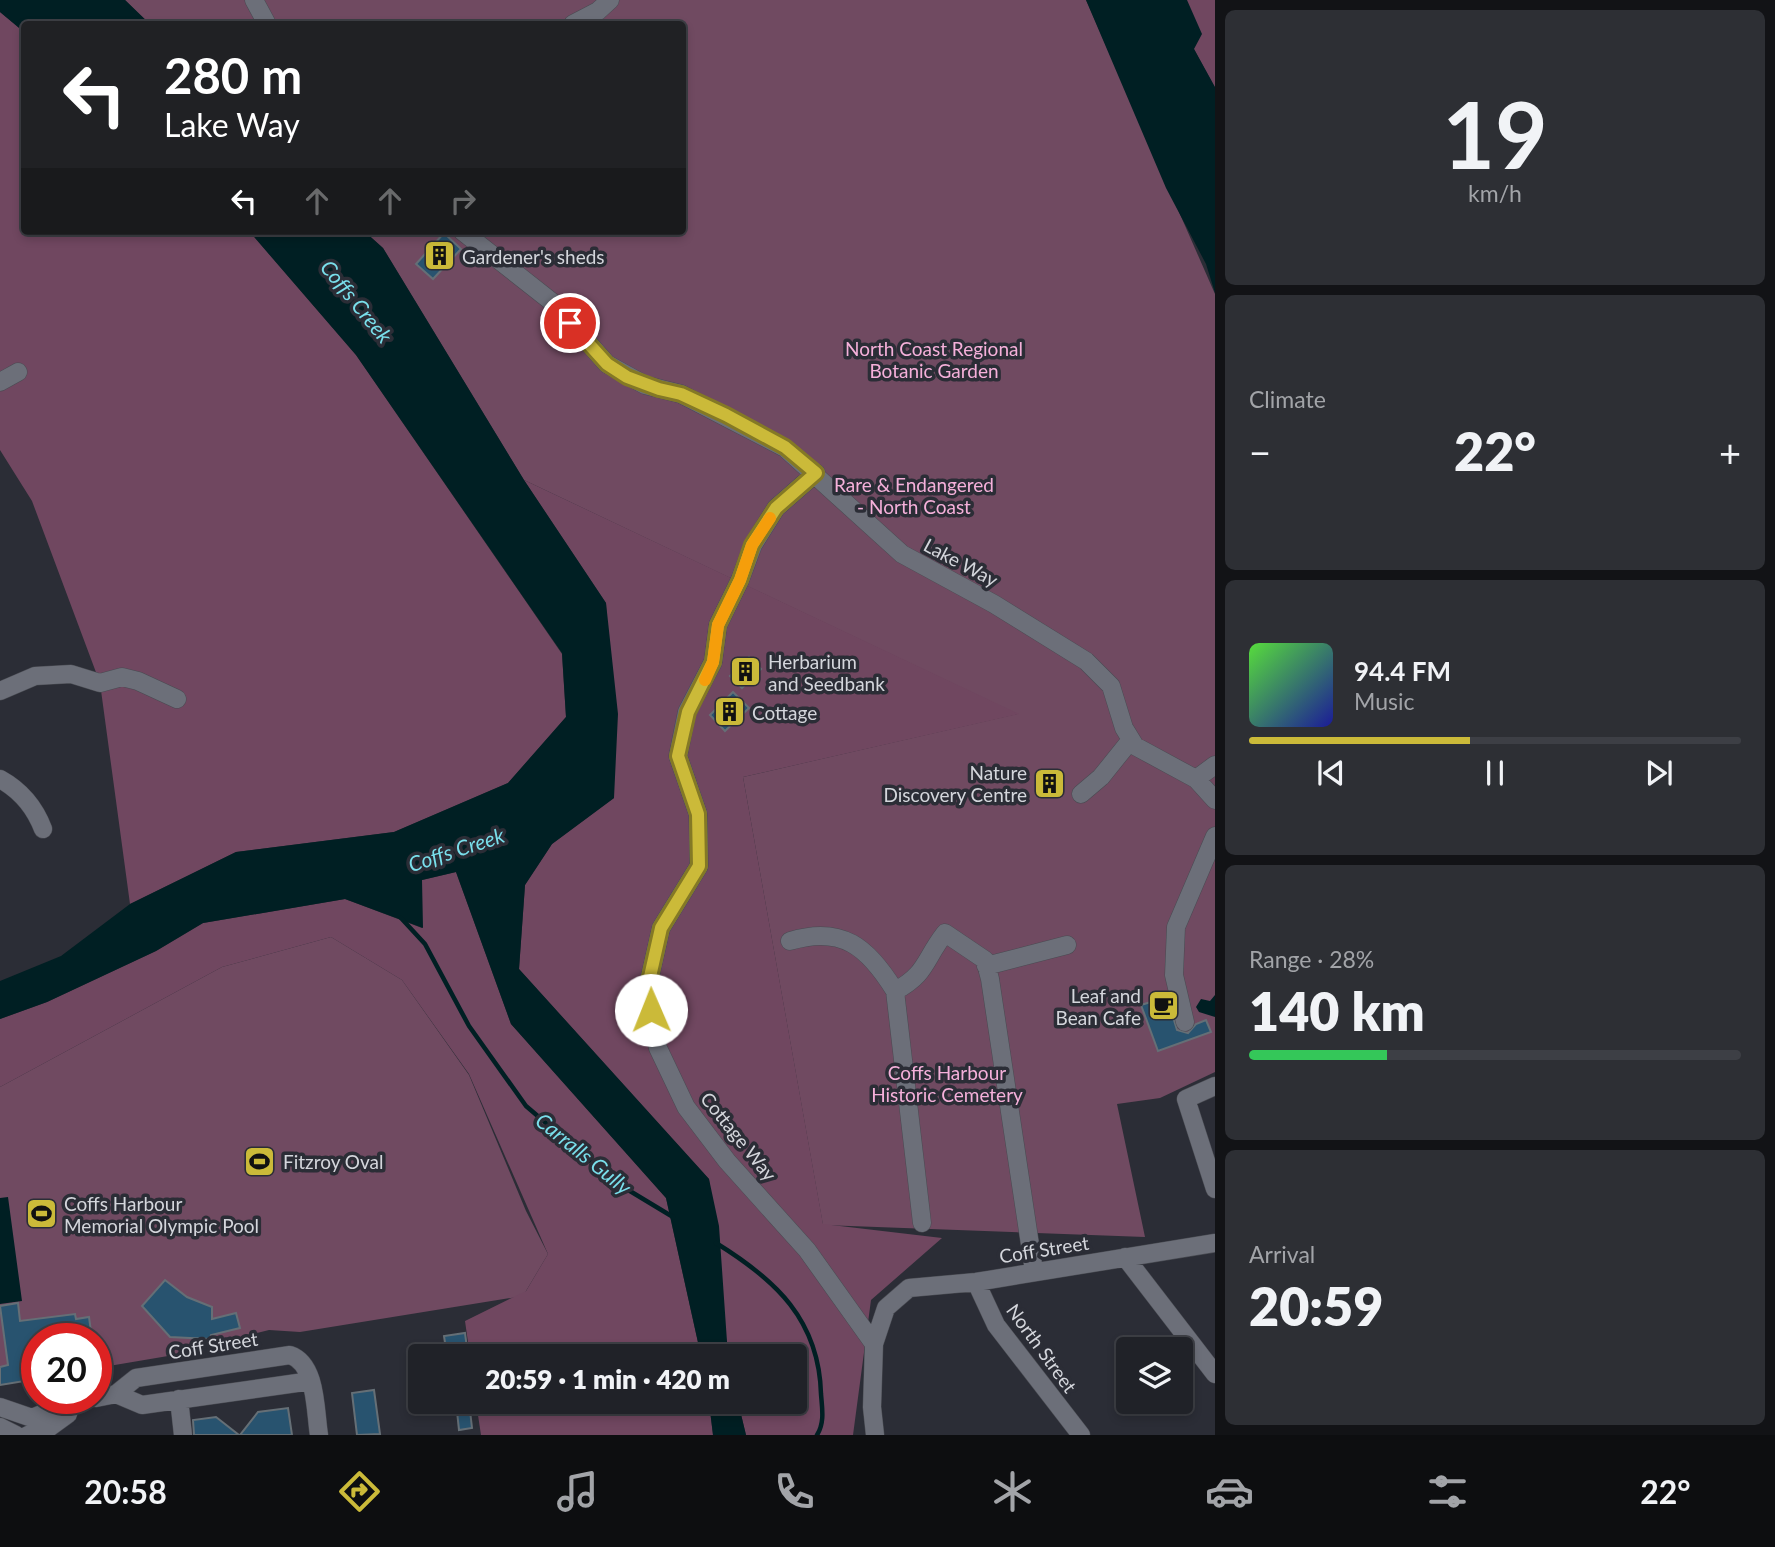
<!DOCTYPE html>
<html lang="en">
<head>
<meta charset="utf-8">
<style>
  body { margin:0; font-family:Lato,sans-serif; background:#2d2f34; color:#f1f3f6; height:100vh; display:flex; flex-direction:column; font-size:26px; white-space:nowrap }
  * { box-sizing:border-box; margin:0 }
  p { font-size:23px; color:#a2a4a8 }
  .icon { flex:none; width:38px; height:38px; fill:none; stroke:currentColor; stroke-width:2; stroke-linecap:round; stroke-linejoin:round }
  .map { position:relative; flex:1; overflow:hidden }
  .side { display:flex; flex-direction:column; gap:10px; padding:10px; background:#121316; width:560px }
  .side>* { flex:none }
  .banner { position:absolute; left:21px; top:21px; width:665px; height:214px; border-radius:7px; box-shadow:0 4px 10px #0003,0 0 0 2px #3d3f45; background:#202124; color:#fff; overflow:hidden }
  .fabs { position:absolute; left:1116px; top:1337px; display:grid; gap:14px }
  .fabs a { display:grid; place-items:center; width:77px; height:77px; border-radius:7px; background:#202228; box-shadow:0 4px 10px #0003,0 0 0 2px #3d3f45; font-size:35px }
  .speed { position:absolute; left:21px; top:1323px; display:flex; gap:14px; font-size:35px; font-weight:700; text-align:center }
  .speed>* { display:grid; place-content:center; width:91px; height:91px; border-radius:50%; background:#202228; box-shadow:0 4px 10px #0003,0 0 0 2px #3d3f45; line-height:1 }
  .speed .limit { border:10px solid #d22; background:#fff; color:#111 }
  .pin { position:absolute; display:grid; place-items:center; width:60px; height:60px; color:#fff; margin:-30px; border:4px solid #fff; border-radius:50%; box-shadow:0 2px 7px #0007 }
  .me { position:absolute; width:77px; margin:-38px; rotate:359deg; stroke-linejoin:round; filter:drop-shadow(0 0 5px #0008) }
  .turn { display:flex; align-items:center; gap:24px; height:147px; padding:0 28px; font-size:32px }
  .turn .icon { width:91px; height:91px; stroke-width:2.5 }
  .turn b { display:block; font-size:49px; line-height:60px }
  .lanes { display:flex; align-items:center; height:66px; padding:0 28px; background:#0003; justify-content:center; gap:35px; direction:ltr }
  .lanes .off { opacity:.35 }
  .big { font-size:52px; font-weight:800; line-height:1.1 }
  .side .widget { flex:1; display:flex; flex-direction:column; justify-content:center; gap:10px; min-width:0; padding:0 24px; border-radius:10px; background:#2d2f34 }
  .side .dial { align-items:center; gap:0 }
  .dial b { font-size:91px; line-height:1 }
  .song { display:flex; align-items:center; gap:21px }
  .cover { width:84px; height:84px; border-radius:10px; background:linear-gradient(135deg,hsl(110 70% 55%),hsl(240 70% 35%)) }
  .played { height:7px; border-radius:4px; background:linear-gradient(90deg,#cbba39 45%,#3d3f45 45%) }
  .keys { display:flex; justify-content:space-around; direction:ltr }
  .heat { display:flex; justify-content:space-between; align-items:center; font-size:38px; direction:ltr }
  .charge { height:10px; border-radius:5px; background:linear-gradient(90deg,#34c759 28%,#3d3f45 0) }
  .trip { position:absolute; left:408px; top:1344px; width:399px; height:70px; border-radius:7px; background:#202228; box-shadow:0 4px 10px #0003,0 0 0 2px #3d3f45; font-weight:800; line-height:70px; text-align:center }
  .tabs { display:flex; height:112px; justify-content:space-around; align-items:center; background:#0d0e10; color:#a2a4a8 }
  .tabs .icon { width:49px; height:49px }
  .tabs .active { color:#cbba39 }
  .tabs b { font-size:32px; color:#f1f3f6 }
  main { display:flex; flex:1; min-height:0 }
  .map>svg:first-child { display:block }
</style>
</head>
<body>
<main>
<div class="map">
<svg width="1215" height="1435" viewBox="0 0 1215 1435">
  <rect width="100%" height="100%" fill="#2b2d36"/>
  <path fill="#704a61" d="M125 0H1086L1215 294V1072L1160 1098 1117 1104 1145 1237 823 1225 743 777 1017 714 524 480 383 248 364 231H682V24H149Z
    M331 937 402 980 469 1075 526 1211 548 1254 523 1296 300 1332 269 1330 168 1356 103 1367V1370L96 1371V1339H37V1379L0 1385V1087L222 967Z"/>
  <path fill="#704760" d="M1186 0H1215V88L1194 49Z
    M0 12 24 32V231H249L356 355 562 654 566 717 508 783 394 832 236 852 130 904 100 683 32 501 0 450Z
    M524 480 1019 714 743 777 823 1224 942 1238 871 1300 853 1435H746L738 1402H794V1356H728L709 1179 519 969 525 885 552 844 614 798 606 603Z
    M456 872 511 1024 666 1198 701 1356H470L465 1321 526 1291 548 1254 469 1074 402 980 331 937 222 967 0 1087V1019L47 1002 156 951 203 923 345 899 422 928V880Z
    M476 1402H709L713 1435H481Z"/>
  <path fill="#001f23" d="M0 0H125L150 24H24V32L0 12Z
    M1086 0H1187L1202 34 1194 49 1215 87V293L1206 264 1166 188Z
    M249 231H364L383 248 524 480 606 603 618 714 614 798 552 844 525 885 519 969 709 1179 719 1226 728 1356H701L666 1198 511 1024 456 872 422 880 423 928 345 899 203 923 156 951 47 1002 0 1019V981L61 956 130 904 236 852 394 832 508 783 566 717 562 653 356 355Z
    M1215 995V1017L1199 1012 1196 1007 1201 999 1210 1001Z
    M8 1197 22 1301 0 1304V1198Z
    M709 1402H738L746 1435H713Z"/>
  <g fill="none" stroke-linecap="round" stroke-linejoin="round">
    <path stroke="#001f23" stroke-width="4.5" d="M401 918 425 944 469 1026 526 1106 615 1182 673 1217
      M716 1243C776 1280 819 1320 821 1394 822 1408 825 1422 817 1435"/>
  </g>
  <path fill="#28536f" stroke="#656f76" stroke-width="2" d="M444 233 461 249 433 279 416 264Z
    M749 657 761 669 742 688 730 676Z
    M733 692 749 708 725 731 710 715Z
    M1051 771 1061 779 1050 795 1039 787Z
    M1167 997 1177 1030 1188 1033 1196 1024 1206 1020 1211 1032 1158 1051 1141 1005Z
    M165 1280 187 1297 212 1307V1319L236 1313 240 1328 211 1335 210 1339 170 1337 142 1306Z
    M18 1303 20 1321 75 1314 76 1319 89 1317 92 1339H37V1379L0 1385V1367L8 1365 0 1306Z
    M465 1333 468 1356H447L444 1336Z
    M374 1390 380 1434 357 1435 352 1393Z
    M456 1402H469L472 1428 459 1430Z
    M288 1408 292 1435H240L258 1412Z
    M216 1417 239 1435H194L193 1420Z"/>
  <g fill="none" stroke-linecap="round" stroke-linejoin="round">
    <defs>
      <path id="minor" d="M254 0 267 24
        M573 24 598 11 610 0
        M462 231 552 302 607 364 645 385 681 394 785 448 902 554 994 604 1086 661 1111 686 1124 728 1135 746 1196 779 1215 800
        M0 382 18 372
        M816 473 776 508 753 545 740 580 718 625 713 662 687 712 678 756 698 814 699 866 661 928 647 990 658 1048 686 1107 727 1161 807 1250 874 1344
        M0 691 35 676 71 674 100 683 122 677 138 681 177 699
        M0 779C20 790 35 808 43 829
        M1196 779 1215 765
        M1081 794 1101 777 1130 741
        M790 941C842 925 868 947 895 991
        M986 966 1067 945
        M1185 1022 1174 975 1176 927 1215 836
        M1215 1086 1186 1099 1215 1189
        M922 1223 895 991C927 974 924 960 945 933L985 960 990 979 1034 1271
        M1125 1257 1215 1374
        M976 1282 996 1325 1081 1435
        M116 1394 142 1405 311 1381
        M96 1398 116 1394 136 1378 290 1355C317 1364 315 1411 319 1435
        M179 1399 183 1435
        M0 1407 32 1418 79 1398
        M0 1427 16 1435
        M28 1435 46 1430 68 1414
        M875 1435 872 1407 874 1344 886 1308 909 1288 976 1282 1215 1243"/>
    </defs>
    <use href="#minor" stroke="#494b52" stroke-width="19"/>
    <use href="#minor" stroke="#6c6f79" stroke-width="18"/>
  </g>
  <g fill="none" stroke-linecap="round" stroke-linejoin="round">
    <defs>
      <path id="route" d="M570 323 607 364 627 377 659 389 681 394 726 415 785 447 816 473 776 508 752 545 740 580 718 625 713 662 688 712 678 756 698 814 699 866 661 928 647 990 651 1010"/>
    </defs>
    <use href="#route" stroke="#847925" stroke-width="18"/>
    <use href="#route" stroke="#cbba39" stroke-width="12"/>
    <path stroke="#f59e0b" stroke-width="12" d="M705 680 713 662 718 625 740 580 752 545 770 518"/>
  </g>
  <defs>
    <symbol id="building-square" viewBox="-11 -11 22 22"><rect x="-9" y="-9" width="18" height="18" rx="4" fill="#cbba39" stroke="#2b2d36"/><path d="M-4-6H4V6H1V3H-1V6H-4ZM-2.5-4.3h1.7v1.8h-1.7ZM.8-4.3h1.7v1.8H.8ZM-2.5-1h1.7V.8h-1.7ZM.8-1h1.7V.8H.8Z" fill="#111"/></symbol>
    <symbol id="cafe-square" viewBox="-11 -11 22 22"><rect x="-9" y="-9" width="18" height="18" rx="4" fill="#cbba39" stroke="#2b2d36"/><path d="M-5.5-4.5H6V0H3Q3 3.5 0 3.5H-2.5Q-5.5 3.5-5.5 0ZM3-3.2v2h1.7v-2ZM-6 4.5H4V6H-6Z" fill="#111"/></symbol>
    <symbol id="stadium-square" viewBox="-11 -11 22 22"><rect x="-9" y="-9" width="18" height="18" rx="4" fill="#cbba39" stroke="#2b2d36"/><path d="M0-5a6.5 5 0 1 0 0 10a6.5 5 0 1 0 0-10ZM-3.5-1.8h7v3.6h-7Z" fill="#111"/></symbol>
  </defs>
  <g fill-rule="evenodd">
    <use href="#building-square" x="422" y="238" width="35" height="35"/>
    <use href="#building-square" x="728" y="654" width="35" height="35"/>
    <use href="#building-square" x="712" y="694" width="35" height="35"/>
    <use href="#building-square" x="1032" y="766" width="35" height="35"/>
    <use href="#cafe-square" x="1146" y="988" width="35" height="35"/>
    <use href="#stadium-square" x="242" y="1144" width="35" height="35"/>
    <use href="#stadium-square" x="24" y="1196" width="35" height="35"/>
  </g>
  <g text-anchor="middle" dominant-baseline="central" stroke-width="7" stroke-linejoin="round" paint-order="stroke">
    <g font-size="19" fill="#d4d6dc" stroke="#2b2d36" text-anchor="start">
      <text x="462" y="256">Gardener's sheds</text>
      <text x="768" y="661">Herbarium<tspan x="768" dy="22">and Seedbank</tspan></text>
      <text x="752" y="712">Cottage</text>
      <text x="1027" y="772" text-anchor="end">Nature<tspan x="1027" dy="22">Discovery Centre</tspan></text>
      <text x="1141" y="995" text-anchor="end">Leaf and<tspan x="1141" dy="22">Bean Cafe</tspan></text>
      <text x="283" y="1161">Fitzroy Oval</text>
      <text x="64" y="1203">Coffs Harbour<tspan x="64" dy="22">Memorial Olympic Pool</tspan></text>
    </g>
    <g font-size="19" fill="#f5b0da" stroke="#2b2d36">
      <text x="934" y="348">North Coast Regional<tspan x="934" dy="22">Botanic Garden</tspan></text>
      <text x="914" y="484">Rare &amp; Endangered<tspan x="914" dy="22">- North Coast</tspan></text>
      <text x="947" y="1072">Coffs Harbour<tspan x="947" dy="22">Historic Cemetery</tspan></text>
    </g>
    <g font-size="19" fill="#d4d6dc" stroke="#2b2d36">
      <text transform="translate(961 562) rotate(28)">Lake Way</text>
      <text transform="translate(739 1136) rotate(51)">Cottage Way</text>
      <text transform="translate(1044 1249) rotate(-9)">Coff Street</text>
      <text transform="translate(213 1345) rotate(-9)">Coff Street</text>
      <text transform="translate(1042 1348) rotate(54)">North Street</text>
    </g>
    <g font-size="21" font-style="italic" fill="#79dfeb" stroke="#2b2d36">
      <text transform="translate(357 301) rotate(51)">Coffs Creek</text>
      <text transform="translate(456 849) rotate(-18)">Coffs Creek</text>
      <text transform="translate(584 1153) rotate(39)">Carralls Gully</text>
    </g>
  </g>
</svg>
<div class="fabs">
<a><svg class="icon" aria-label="layers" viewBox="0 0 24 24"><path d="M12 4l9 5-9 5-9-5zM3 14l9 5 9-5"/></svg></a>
</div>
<div class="speed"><div class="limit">20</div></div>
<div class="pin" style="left:570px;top:323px;background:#d93025"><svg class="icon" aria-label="arrive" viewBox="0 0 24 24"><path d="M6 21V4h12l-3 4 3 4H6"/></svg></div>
<svg class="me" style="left:651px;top:1010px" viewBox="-20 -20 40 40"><circle r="19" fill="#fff"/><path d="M0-13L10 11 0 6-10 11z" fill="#cbba39"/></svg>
<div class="trip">20:59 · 1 min · 420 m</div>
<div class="banner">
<div class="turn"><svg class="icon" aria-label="left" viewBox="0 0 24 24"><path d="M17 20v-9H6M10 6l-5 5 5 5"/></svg><div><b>280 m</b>Lake Way</div></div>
<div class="lanes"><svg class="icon" aria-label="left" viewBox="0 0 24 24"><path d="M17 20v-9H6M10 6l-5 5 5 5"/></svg><svg class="icon off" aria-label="ahead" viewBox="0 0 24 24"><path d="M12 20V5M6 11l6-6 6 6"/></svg><svg class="icon off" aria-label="ahead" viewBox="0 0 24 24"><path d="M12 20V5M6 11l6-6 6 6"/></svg><svg class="icon off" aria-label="right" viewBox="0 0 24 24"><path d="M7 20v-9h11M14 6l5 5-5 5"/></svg></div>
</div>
</div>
<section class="side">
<div class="widget dial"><b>19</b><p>km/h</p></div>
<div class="widget"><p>Climate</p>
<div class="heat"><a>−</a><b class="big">22°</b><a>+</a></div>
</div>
<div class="widget">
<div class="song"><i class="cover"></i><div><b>94.4 FM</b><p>Music</p></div></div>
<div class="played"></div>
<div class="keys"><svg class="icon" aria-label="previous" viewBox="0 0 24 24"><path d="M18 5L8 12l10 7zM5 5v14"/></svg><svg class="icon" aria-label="pause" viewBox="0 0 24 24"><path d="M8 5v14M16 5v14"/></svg><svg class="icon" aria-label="next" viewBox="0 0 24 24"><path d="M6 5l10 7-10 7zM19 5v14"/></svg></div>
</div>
<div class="widget"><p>Range · 28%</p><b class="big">140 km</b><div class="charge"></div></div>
<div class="widget"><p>Arrival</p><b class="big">20:59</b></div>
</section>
</main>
<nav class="tabs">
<b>20:58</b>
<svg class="icon active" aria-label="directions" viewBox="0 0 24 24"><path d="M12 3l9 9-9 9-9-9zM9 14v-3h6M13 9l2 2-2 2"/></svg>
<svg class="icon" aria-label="music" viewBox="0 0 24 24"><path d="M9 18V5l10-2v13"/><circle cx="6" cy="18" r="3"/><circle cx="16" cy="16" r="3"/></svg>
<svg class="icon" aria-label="phone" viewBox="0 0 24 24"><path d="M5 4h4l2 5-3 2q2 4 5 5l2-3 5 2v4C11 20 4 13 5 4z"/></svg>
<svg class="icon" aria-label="climate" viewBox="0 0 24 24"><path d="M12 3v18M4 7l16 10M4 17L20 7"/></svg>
<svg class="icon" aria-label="car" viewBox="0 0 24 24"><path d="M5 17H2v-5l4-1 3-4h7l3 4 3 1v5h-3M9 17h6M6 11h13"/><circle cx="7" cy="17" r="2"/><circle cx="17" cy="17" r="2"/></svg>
<svg class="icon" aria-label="filters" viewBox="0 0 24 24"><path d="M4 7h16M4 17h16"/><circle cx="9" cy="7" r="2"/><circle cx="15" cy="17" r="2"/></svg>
<b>22°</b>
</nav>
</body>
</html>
